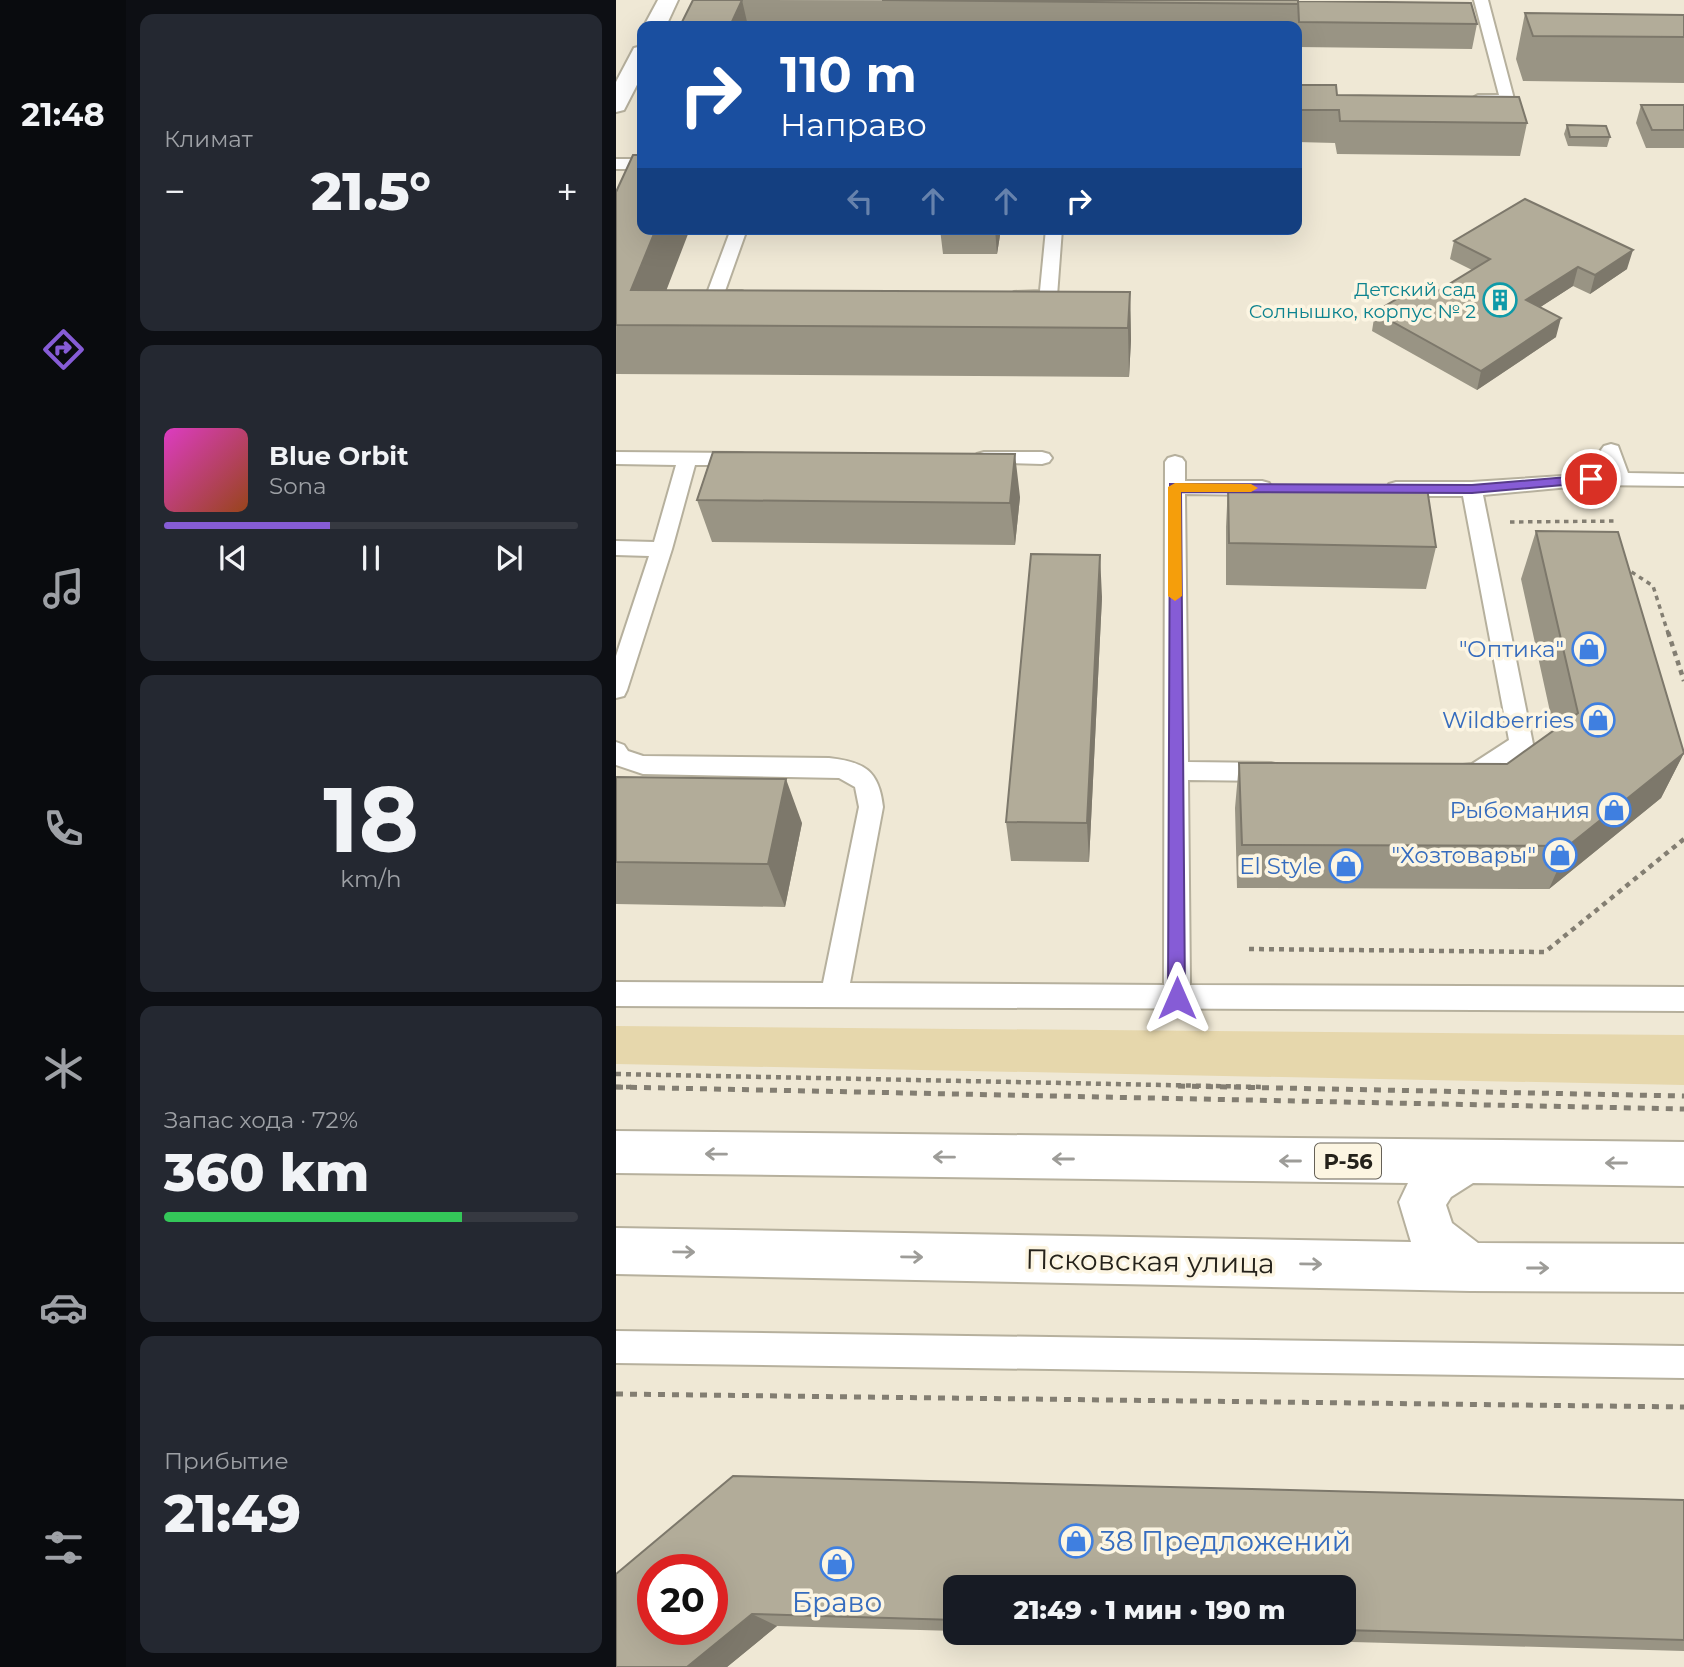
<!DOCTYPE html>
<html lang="ru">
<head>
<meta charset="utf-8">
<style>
  body { margin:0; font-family:Montserrat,sans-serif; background:#242831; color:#f1f3f6; height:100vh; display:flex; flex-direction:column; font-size:26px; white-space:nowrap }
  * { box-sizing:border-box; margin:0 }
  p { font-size:23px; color:#9ea1a6 }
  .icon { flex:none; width:38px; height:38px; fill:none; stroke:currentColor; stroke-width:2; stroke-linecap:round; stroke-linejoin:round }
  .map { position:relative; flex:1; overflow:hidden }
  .details { display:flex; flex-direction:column; gap:14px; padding:14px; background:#0d0f14; width:490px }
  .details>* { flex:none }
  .banner { position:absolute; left:21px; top:21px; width:665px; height:214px; border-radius:14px; box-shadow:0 7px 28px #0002; background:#1a4fa0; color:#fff; overflow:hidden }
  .speed { position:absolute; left:21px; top:1554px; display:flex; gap:14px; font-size:35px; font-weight:700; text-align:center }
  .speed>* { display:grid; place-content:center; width:91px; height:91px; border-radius:50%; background:#171b24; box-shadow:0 7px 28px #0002; line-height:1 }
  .speed .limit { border:10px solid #d22; background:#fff; color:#111 }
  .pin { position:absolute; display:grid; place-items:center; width:60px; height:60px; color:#fff; margin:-30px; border:4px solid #fff; border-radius:50%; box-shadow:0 2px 7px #0007 }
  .me { position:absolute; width:77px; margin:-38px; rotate:0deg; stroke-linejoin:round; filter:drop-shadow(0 0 5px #0008) }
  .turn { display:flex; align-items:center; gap:24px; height:147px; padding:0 28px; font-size:32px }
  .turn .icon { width:91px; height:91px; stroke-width:2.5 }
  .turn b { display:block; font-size:49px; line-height:60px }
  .lanes { display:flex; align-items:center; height:66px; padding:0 28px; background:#0003; justify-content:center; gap:35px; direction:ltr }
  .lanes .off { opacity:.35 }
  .big { font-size:52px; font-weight:800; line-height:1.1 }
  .details .card { flex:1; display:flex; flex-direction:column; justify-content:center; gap:10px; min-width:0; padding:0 24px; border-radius:14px; background:#242831 }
  .details .dial { align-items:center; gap:0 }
  .dial b { font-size:91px; line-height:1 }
  .song { display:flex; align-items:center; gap:21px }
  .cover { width:84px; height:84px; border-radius:10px; background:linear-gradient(135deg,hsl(310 70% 55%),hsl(20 70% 35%)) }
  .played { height:7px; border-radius:4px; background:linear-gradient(90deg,#865cd6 40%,#363941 40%) }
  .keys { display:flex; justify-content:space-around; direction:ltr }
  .heat { display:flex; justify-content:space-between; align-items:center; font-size:38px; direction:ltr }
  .charge { height:10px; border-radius:5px; background:linear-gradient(90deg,#34c759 72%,#363941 0) }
  .trip { position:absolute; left:327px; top:1575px; width:413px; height:70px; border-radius:14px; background:#171b24; box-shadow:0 7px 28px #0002; font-weight:800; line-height:70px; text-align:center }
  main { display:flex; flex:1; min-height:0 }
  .tabs { display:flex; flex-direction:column; width:126px; justify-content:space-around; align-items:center; background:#090b0e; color:#9ea1a6 }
  .tabs .icon { width:49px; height:49px }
  .tabs .current { color:#865cd6 }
  .tabs b { font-size:32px; color:#f1f3f6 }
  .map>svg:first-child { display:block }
</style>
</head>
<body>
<main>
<nav class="tabs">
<b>21:48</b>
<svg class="icon current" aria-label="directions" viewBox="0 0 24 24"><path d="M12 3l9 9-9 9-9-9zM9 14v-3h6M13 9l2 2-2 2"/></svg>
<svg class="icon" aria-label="music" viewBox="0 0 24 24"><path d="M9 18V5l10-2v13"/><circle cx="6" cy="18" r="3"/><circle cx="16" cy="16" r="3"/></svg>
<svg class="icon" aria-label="phone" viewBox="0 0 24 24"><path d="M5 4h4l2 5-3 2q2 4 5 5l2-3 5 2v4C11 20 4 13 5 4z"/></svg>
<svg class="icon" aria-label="climate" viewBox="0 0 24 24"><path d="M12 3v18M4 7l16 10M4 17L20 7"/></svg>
<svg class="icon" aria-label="car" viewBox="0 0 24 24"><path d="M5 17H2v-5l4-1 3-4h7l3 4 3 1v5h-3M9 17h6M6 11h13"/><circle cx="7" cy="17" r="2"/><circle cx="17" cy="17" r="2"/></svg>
<svg class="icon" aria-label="filters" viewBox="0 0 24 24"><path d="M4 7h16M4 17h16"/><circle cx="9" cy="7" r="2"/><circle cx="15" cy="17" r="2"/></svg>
</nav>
<section class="details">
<div class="card"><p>Климат</p>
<div class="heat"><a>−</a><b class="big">21.5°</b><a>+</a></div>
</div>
<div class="card">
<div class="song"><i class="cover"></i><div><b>Blue Orbit</b><p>Sona</p></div></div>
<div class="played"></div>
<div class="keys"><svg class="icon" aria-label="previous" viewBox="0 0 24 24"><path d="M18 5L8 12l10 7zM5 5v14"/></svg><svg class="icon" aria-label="pause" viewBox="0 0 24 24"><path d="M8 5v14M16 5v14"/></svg><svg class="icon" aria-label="next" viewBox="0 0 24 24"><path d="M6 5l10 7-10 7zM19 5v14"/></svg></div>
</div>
<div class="card dial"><b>18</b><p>km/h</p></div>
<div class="card"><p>Запас хода · 72%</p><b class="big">360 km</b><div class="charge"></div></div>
<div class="card"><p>Прибытие</p><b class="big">21:49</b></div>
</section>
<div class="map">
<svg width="1068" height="1667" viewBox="0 0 1068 1667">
  <rect width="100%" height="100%" fill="#efe8d5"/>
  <path fill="#e6d7ac" d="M0 1026 1068 1035V1085L0 1064Z"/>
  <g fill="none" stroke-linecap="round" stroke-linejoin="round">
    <defs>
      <path id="lane" d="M858 0H872L898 99 896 102 862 103 855 99 862 95H883Z
        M0 159H26V169H0Z
        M115 229H131L109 291H126L135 296 126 301 93 300 90 296Z
        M430 229H446L441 296 432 301 398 300 395 296 398 292 424 291Z
        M995 444 1002 446 1012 473 1068 474V486L975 485 867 495 917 744 913 750 868 780 860 782 838 780 834 773 838 766 856 764 893 740 847 496H780L773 494 770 489 773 484 780 482H856L992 473 985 450 988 446Z
        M0 452 125 453 132 455 135 459 132 463 125 465H79L56 549 11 690 8 696 0 698V656L33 556 0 555V541L38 542 60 465 0 464Z
        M368 452H426L433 454 436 458 433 462 426 464 361 462 358 458 361 454Z
        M559 456 566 458 569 462V481H646L653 483 656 488 653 493 646 495 569 494 572 762 655 763 663 765 667 772 663 779 655 781 572 780 574 985 1068 987V1011L0 1006V982L207 983 243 807 239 787 223 778 27 774 0 765V742L8 745 12 751 27 756 213 758C248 762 263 770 267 807L234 983 548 985 549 462 552 458Z
        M0 1331 1068 1346V1378L0 1363Z"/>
      <path id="secondary" d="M42 0H62L50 26H28Z
        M26 46V75L8 110 0 112V82L18 48Z"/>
      <path id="primary" d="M0 1131 1068 1142V1186L857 1183 835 1197 830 1205 836 1223 862 1243 1068 1244V1292L854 1291 0 1274V1228L795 1242 783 1202 792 1183 0 1173Z"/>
    </defs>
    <use href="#lane" stroke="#b6b09d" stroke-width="4"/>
    <use href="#secondary" stroke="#b6b09d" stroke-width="4"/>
    <use href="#primary" stroke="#b6b09d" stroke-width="4"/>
    <path stroke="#837e72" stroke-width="3.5" stroke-dasharray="4.5 4.5" stroke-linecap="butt" d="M894 522 1002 521
      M1008 567 1037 586 1052 633"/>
    <path stroke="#837e72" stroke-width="4.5" stroke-dasharray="5 5" stroke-linecap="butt" d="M1052 632 1068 681
      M633 949 929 952 1068 839
      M0 1074 647 1087
      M0 1087H16"/>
    <path stroke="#837e72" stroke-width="5" stroke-dasharray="7 7" stroke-linecap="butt" d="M562 1086 1068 1096
      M0 1087 1068 1109
      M0 1394 1068 1407"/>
    <use href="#lane" fill="#fff" fill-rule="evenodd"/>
    <use href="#secondary" fill="#fff" fill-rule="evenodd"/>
    <use href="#primary" fill="#fff" fill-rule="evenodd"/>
  </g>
  <path fill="#999484" d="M77 0 682 1 861 24 856 49 681 47V26H64Z
    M909 13 1068 15V83L907 81 900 59Z
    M681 85 721 95 911 123 904 156 721 154 719 143 681 142Z
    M1025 105H1068V148H1030L1020 123Z
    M951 125 994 137 991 147 952 146 948 134Z
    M0 192 51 290 514 292 515 340 513 377 0 374Z
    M324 229H385L381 254H327Z
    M838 241 1011 269 974 294 957 286 924 307 940 337 861 390 756 331 759 312 815 295 856 270 834 259Z
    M612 485 820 547 810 589 610 585V527Z
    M404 497 399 545 96 542 81 500Z
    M920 531 1068 753 1045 798 933 889 621 888 619 808 623 763 891 764 938 730 905 579Z
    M486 597 473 862 395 861 390 822Z
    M0 777 186 823 169 907 0 904Z
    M1068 1500V1651L411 1633H728V1587H340V1631L161 1626 111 1667H0V1574Z"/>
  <path fill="#7d786b" d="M126 0 132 26H114Z
    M40 229H74L37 325 15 290Z
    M379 229H385L381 254Z
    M1017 250 1011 269 974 294 979 275Z
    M962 267 957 286 906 319 910 300Z
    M514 292 515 340 513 377 512 328Z
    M945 318 940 337 861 390 865 371Z
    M399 454 404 497 399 545 394 503Z
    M484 555 486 597 473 862 471 823Z
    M1068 753 1045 798 933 889 952 846Z
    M170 779 186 823 169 907 152 864Z
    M136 1614 161 1626 111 1667H71Z"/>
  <path fill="#b2ac99" stroke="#7d786b" stroke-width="2" fill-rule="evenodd" d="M77 0H126L114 26H64Z
    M266 0H682V4Z
    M682 1 855 3 861 24 683 22Z
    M909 13 1068 15V37L917 36Z
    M681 85H720L721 95 903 97 911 123 724 121 723 110H681Z
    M1025 105H1068V130H1036Z
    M951 125 990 126 994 137H954Z
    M17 155H26V229H40L15 290 514 292 512 328 0 325V192Z
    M909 199 1017 250 979 275 962 267 910 300 945 318 865 371 759 312 801 287 815 295 874 259 838 241Z
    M97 452 399 454 394 503 81 500Z
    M612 485 811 488 820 547 613 543Z
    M920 531 1002 532 1068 753 952 846 626 845 623 763 891 764 962 713Z
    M415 554 484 555 471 823 390 822Z
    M0 777 170 779 152 864 0 862Z
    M117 1476 1068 1500V1640L728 1630V1587H340V1620L136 1614 71 1667H0V1574ZM37 1570H96V1629H37Z"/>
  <defs><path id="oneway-shaft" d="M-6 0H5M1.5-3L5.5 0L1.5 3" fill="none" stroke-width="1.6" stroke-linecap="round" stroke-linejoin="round" transform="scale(1.75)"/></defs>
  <g stroke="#9d9c98">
    <use href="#oneway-shaft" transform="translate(100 1154) rotate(-179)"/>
    <use href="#oneway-shaft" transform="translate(328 1157) rotate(-179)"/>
    <use href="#oneway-shaft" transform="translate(447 1159) rotate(-180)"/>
    <use href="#oneway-shaft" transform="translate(674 1161) rotate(-180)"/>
    <use href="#oneway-shaft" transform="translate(1000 1163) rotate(-180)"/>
    <use href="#oneway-shaft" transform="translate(68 1252) rotate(1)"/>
    <use href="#oneway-shaft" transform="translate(296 1257) rotate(1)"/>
    <use href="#oneway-shaft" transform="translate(695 1264) rotate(1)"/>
    <use href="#oneway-shaft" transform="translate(922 1268)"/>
  </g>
  <path fill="#865cd6" stroke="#573c8b" stroke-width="2" d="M975 475 980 476V482L856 493 565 492 569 998 567 1003 561 1005 554 1003 552 998 554 484 856 485Z"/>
  <path fill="#f59e0b" d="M559 483 635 484 642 488 635 492H565L566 596 559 601 552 596V487Z"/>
  <defs>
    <symbol id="building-ring" viewBox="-11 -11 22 22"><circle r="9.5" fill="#fcf5e2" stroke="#0f9aa8" stroke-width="1.5"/><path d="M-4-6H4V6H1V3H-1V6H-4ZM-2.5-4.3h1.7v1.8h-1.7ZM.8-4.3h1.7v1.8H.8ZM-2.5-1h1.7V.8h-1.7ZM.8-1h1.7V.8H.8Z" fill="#0f9aa8"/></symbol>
    <symbol id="shop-ring" viewBox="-11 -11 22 22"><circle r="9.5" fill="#fcf5e2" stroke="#3f7fe0" stroke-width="1.5"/><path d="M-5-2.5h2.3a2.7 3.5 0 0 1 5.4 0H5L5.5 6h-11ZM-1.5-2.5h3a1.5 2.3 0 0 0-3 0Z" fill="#3f7fe0"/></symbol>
  </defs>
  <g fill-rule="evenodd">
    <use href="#building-ring" x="865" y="281" width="38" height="38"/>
    <use href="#shop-ring" x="954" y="630" width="38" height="38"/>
    <use href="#shop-ring" x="963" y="701" width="38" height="38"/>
    <use href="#shop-ring" x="979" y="791" width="38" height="38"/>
    <use href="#shop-ring" x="925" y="836" width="38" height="38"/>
    <use href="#shop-ring" x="711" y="847" width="38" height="38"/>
    <use href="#shop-ring" x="441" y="1522" width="38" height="38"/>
    <use href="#shop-ring" x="202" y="1545" width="38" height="38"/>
  </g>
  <g text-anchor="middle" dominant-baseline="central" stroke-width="7" stroke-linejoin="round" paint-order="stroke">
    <g font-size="19" fill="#0d838f" stroke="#fcf5e2" text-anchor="end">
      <text x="860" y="289">Детский сад<tspan x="860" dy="22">Солнышко, корпус № 2</tspan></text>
    </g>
    <rect fill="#fcf5e2" stroke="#666157" stroke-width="2" x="699" y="1143.5" width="66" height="35" rx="5"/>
    <g font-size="21" font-weight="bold" fill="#25221b">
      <text x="732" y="1161">Р-56</text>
    </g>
    <g font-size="23" fill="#366cbe" stroke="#fcf5e2" text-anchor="end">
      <text x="948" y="649">"Оптика"</text>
      <text x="958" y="720">Wildberries</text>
      <text x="974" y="810">Рыбомания</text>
      <text x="920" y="855">"Хозтовары"</text>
      <text x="706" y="866">El Style</text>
    </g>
    <g font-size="28" fill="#25221b" stroke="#fcf5e2">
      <text transform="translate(534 1261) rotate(1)">Псковская улица</text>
    </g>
    <g font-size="28" fill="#366cbe" stroke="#fcf5e2" text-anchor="start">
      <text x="484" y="1541">38 Предложений</text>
      <text x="221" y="1602" text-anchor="middle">Браво</text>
    </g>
  </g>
</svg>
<div class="speed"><div class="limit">20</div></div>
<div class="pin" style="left:975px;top:479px;background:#d93025"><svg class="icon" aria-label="arrive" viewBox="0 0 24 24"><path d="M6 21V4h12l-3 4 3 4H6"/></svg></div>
<svg class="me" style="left:561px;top:998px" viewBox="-20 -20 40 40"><path d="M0-17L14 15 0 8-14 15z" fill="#865cd6" stroke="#fff" stroke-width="4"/></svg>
<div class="trip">21:49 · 1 мин · 190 m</div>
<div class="banner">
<div class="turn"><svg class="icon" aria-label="right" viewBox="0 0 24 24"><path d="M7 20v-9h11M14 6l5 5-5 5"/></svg><div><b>110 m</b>Направо</div></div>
<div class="lanes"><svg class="icon off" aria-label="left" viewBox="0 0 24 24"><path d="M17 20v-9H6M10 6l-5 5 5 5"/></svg><svg class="icon off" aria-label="ahead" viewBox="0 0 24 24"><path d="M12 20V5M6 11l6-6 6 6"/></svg><svg class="icon off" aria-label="ahead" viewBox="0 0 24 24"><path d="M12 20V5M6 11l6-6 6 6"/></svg><svg class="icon" aria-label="right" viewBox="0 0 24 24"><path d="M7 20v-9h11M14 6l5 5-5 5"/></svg></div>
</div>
</div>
</main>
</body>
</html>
